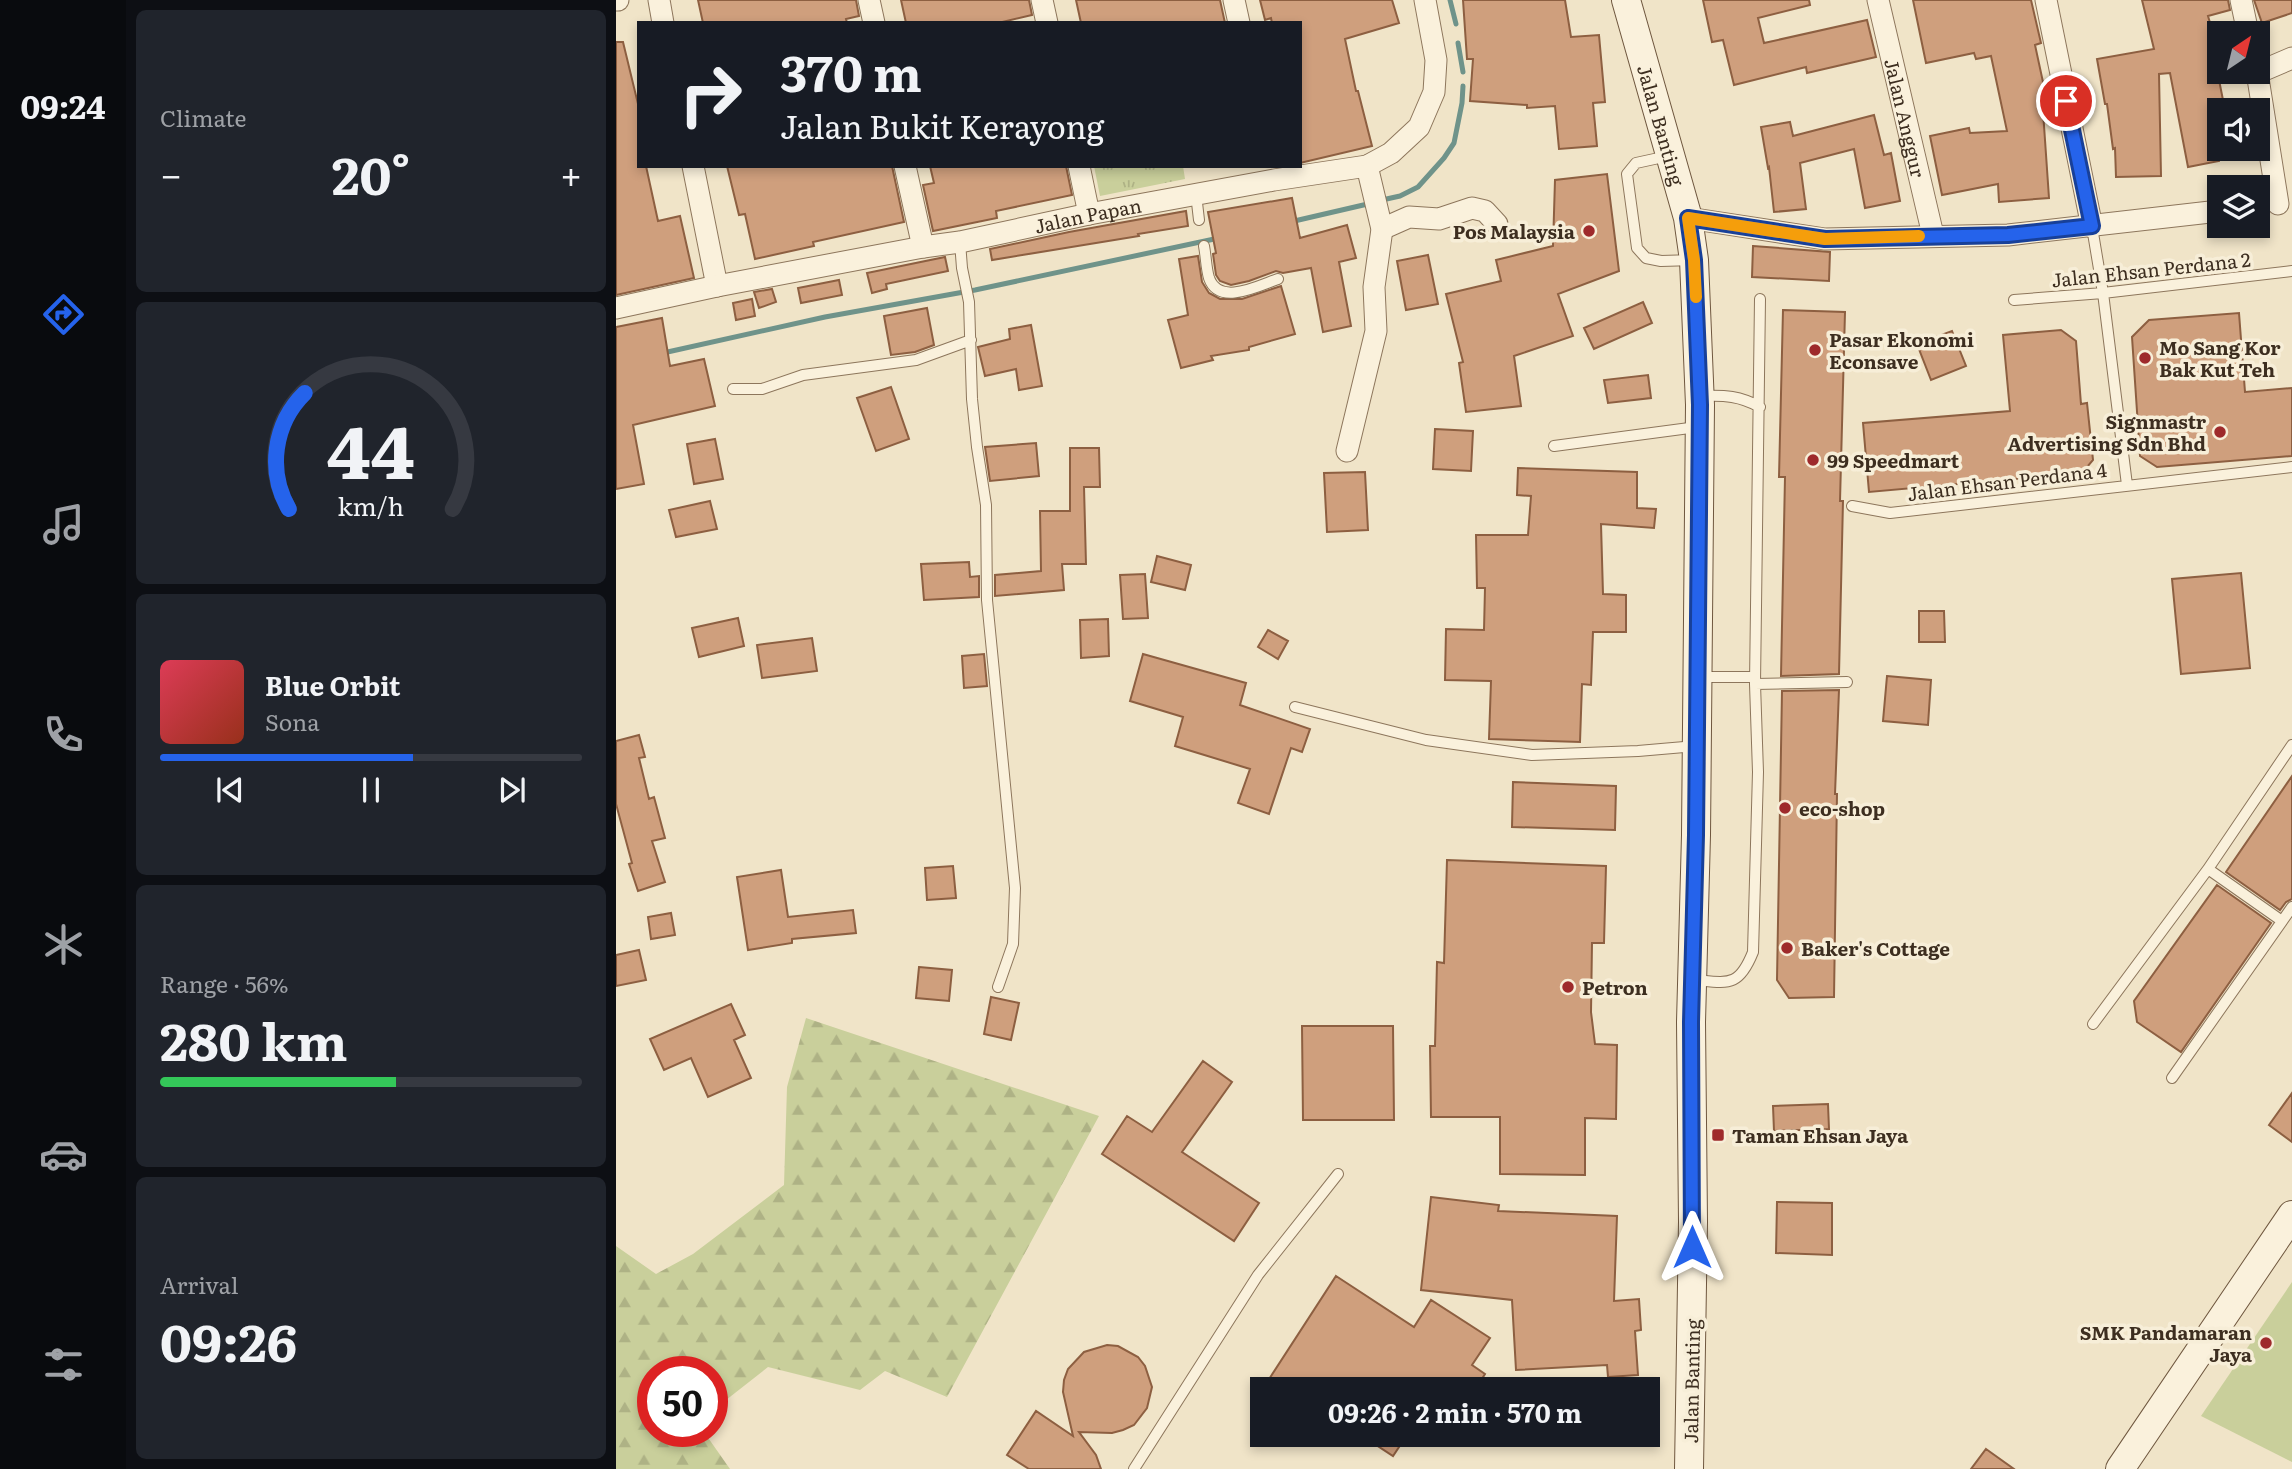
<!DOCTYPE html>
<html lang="en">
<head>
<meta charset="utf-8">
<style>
  body { margin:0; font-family:Literata,serif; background:#20242c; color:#f1f3f6; height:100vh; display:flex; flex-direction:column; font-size:26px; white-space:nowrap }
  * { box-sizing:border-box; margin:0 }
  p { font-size:23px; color:#9ea1a6 }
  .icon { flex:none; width:38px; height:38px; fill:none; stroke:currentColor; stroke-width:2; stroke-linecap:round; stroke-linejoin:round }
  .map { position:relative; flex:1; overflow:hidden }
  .side { display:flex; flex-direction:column; gap:10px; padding:10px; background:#0d0f14; width:490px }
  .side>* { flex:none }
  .banner { position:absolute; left:21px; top:21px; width:665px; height:147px; border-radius:0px; box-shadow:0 4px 10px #0003; background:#171b24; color:#f1f3f6; overflow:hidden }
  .needle { width:46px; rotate:35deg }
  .controls { position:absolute; left:1591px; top:21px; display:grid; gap:14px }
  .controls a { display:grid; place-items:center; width:63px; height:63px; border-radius:0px; background:#171b24; box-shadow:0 4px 10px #0003; font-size:35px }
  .speed { position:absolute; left:21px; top:1356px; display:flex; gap:14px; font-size:35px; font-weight:700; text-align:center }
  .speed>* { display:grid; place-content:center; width:91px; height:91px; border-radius:50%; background:#171b24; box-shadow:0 4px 10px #0003; line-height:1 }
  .speed .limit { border:10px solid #d22; background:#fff; color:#111 }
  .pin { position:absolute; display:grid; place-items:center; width:60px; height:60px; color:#fff; margin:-30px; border:4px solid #fff; border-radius:50%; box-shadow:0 2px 7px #0007 }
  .me { position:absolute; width:77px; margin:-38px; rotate:0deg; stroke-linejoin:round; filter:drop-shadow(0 0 5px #0008) }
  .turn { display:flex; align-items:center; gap:24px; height:147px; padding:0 28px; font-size:32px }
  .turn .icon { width:91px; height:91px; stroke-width:2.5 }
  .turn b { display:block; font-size:49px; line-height:60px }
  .big { font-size:52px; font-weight:700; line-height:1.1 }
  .side .tile { flex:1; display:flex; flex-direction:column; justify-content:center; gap:10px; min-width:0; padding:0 24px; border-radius:10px; background:#20242c }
  .side .dial { align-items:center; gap:0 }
  .dial svg { height:182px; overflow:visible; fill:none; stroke:#363941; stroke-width:7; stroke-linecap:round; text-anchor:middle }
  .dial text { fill:#f1f3f6; stroke:none }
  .song { display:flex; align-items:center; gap:21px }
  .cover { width:84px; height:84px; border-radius:10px; background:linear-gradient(135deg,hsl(350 70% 55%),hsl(10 70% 35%)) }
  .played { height:7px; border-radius:4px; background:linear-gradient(90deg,#2563eb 60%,#363941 60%) }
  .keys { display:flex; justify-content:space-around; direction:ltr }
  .heat { display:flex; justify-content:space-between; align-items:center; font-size:38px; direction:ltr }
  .charge { height:10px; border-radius:5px; background:linear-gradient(90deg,#34c759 56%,#363941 0) }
  .trip { position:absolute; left:634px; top:1377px; width:410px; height:70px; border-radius:0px; background:#171b24; box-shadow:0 4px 10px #0003; font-weight:700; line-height:70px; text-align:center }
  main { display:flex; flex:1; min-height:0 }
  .tab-bar { display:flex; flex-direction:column; width:126px; justify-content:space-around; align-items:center; background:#090b0e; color:#9ea1a6 }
  .tab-bar .icon { width:49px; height:49px }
  .tab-bar .current { color:#2563eb }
  .tab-bar b { font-size:32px; color:#f1f3f6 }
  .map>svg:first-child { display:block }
</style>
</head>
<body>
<main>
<nav class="tab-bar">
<b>09:24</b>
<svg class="icon current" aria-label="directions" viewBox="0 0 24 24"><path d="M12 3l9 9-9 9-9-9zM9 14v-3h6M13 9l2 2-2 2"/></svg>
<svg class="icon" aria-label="music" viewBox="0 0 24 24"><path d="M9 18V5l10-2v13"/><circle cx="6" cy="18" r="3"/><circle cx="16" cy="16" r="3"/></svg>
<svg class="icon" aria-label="phone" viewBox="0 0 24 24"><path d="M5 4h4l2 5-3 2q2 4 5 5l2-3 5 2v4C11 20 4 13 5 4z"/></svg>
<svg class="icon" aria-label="climate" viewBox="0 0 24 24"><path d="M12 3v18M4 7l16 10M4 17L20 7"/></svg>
<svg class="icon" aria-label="car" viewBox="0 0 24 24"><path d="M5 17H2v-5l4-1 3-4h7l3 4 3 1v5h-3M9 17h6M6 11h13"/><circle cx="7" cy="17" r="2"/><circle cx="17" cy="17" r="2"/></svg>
<svg class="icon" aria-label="filters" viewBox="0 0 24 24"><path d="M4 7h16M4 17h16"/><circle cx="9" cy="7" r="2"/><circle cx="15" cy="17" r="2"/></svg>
</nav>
<section class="side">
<div class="tile"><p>Climate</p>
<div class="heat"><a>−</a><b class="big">20°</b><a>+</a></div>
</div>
<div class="tile dial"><svg viewBox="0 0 100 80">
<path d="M14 69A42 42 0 1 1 86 69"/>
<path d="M14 69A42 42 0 0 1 21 18" stroke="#2563eb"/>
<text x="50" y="56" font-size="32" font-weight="700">44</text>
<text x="50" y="72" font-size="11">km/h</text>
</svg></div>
<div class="tile">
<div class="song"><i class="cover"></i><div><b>Blue Orbit</b><p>Sona</p></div></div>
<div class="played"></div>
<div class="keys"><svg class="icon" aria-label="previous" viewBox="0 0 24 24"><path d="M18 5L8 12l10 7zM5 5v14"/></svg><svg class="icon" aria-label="pause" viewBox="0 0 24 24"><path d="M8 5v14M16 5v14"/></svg><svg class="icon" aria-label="next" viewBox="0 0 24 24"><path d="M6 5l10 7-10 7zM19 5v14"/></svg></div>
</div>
<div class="tile"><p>Range · 56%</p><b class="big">280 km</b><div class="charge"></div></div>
<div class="tile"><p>Arrival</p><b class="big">09:26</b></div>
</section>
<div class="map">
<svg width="1676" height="1469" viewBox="0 0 1676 1469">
  <defs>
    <pattern id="grass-tufts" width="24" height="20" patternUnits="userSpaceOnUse" patternTransform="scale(1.75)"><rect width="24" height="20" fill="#c9cf9b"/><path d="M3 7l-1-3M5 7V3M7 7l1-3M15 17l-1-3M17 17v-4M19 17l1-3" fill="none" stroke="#aeb285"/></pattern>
    <pattern id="forest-firs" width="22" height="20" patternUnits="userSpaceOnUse" patternTransform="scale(1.75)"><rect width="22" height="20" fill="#c9cf9b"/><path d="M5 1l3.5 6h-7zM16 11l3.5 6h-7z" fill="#aeb285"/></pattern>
  </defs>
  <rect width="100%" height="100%" fill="#f0e4c8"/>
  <path fill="url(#grass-tufts)" d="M478 166H567L569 179 484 196Z"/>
  <path fill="url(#forest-firs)" d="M190 1018 483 1116 331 1397 269 1371 244 1390 152 1367 96 1411V1372H37V1432H88L114 1469H0V1246L40 1274 77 1254 168 1185 171 1087Z"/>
  <path fill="#c9cf9b" d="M1676 1282V1462L1585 1416Z"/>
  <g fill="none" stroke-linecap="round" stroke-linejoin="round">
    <path stroke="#6f938a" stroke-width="5" d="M834 0 840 24
      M842 43 847 72
      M766 200 784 196 802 187 828 158 838 143 846 103 847 86
      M674 222 756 203
      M47 353 209 317 359 290 603 238"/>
  </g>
  <path fill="#cf9f7d" stroke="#8d5f41" stroke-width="2" d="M82 0H240L243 16 230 19 231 23H87Z
    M285 0H413L416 15 382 23H290Z
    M460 0H604L609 23H465Z
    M644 0H776L783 23 729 39 740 91H742L756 146 684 163V23H656L655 18 649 20Z
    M847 0H949L955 37 983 35 989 102 977 103 981 146 943 149 939 106 911 108V105L854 101 857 59H851Z
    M1087 0H1193L1194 5 1142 18 1148 43 1251 20 1260 57 1191 73 1190 67 1118 85 1107 40 1096 42Z
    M1297 0H1415L1425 43 1419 45 1433 110 1427 111 1433 198 1383 202 1382 184 1326 195 1314 136 1353 128 1354 133 1391 131 1375 56 1360 59 1358 53 1310 63Z
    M1526 0H1612L1614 10 1592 16 1603 53V80L1609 110H1603V161L1572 167 1554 73 1543 74 1545 176 1500 177 1499 148 1497 149 1491 104H1489L1481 59 1538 49Z
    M1638 0H1676V13L1646 23Z
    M0 42H7L23 108V166H30L42 221 64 216 78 278 0 295Z
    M1258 115 1268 155 1275 153 1284 201 1249 208 1238 149 1184 163 1190 209 1158 212 1153 167 1152 168 1145 127 1174 122 1177 136Z
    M111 166H276L288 222 197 242 198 246 139 259 129 214 123 215Z
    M314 166H450L456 195 380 211 381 218 317 231 307 185 318 183Z
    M991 174 1003 271 942 294 957 336 898 356 905 406 850 412 843 363 847 362 830 294 885 281 880 260 937 246 939 180Z
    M676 198 684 238 731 225 740 258 723 262 735 326 707 332 695 268 667 273 660 271 633 281 615 285 604 281 600 275 597 254 600 253 592 212Z
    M570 211 572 226 522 234 523 236 376 260 374 249 453 232Z
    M1137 246 1214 252 1213 281 1136 277Z
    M812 255 822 304 790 310 781 261Z
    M582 256 586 282 593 293 604 299H626L665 286 679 334 633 347V350L595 356 597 360 565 368 552 320 572 315 563 259Z
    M329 257 332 271 270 284 271 289 256 293 251 273Z
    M223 280 226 295 185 303 182 288Z
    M156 289 160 302 143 308 138 292Z
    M136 299 139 316 120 320 117 303Z
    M1027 302 1036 323 978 349 968 328Z
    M311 308 318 345 299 352 275 355 268 316Z
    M1167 310 1229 312 1224 501H1227L1223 674 1165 676 1169 477H1163Z
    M1623 313 1629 392 1676 388V456L1541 467 1524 456 1516 337 1533 320Z
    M46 318 54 366 88 359 99 406 17 425 28 484 0 489V327Z
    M415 325 426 386 403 390 400 369 369 376 362 347 394 339 393 329Z
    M1445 330 1460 341 1465 404 1471 403 1477 460 1466 473 1253 492 1247 423 1394 411 1387 335Z
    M1336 331 1350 366 1315 380 1301 344Z
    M1032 375 1035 398 992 403 988 380Z
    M275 387 293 439 260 451 241 398Z
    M819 429 857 431 855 471 817 469Z
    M99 439 107 479 78 484 71 444Z
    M420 443 423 476 374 481 369 447Z
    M454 448H483L484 487H468L470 564H446L448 590 379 596V575L425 571 424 511H454Z
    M902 468 1021 472V508L1040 509 1038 528 985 524 987 594 1010 595V632H977L975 685 966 684 964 742 873 739 875 681 829 680 830 629 868 630 869 588H861L860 535H912L915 496 901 495Z
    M749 472 752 530 711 532 708 473Z
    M94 501 101 529 60 537 53 510Z
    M541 556 575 565 569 590 535 582Z
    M353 562 354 577 363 576V597L308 600 305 564Z
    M1625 573 1634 668 1565 674 1556 579Z
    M529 574 532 618 507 619 504 575Z
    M1303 611H1328L1329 642H1303Z
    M122 618 128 646 83 657 76 628Z
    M492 619 493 656 465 658 464 620Z
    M652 630 672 641 662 659 642 647Z
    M196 638 201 671 146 678 141 645Z
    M368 654 371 686 348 688 346 656Z
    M527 654 630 683 624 705 694 729 686 752 675 748 653 814 622 803 634 769 559 746 567 717 514 701Z
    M1271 676 1315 680 1312 725 1267 721Z
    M1223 690 1219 794H1221L1218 997 1173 998 1161 980 1166 691Z
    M23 735 29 757 23 758 33 799 38 797 49 838 36 841 49 882 22 891 13 864 16 863 0 804V741Z
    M1676 776V899L1670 902 1664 910 1610 872Z
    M897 782 1000 786 999 830 896 827Z
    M831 860 990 866 988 943H976L975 1012 979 1044 1001 1045 1000 1119 969 1118V1175L884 1174V1117H815L814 1046H819L821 962 828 963Z
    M337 866 340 898 311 900 309 868Z
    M165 870 172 917 237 910 240 933 176 939V943L132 950 121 877Z
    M1601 885 1655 923 1565 1052 1521 1022 1518 1001Z
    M55 913 59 935 35 939 32 917Z
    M23 950 30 980 0 986V955Z
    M303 967 336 970 333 1001 300 998Z
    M375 997 403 1003 395 1040 368 1034Z
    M115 1004 129 1035 118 1040 135 1078 92 1097 75 1058 48 1070 34 1039Z
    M686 1026H777L778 1120H687Z
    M587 1061 616 1082 566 1152 643 1203 618 1241 486 1154 511 1116 536 1132Z
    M1676 1093V1142L1653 1125Z
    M1212 1104 1213 1129 1158 1131 1157 1106Z
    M815 1197 883 1205 882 1211 1001 1216 998 1301 1023 1299 1025 1330 1019 1331 1022 1375 992 1377 991 1365 900 1370 896 1300 805 1290Z
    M1161 1202 1216 1203V1255L1160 1253Z
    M720 1276 798 1327 815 1300 874 1338 856 1365 869 1374 859 1390H646Z
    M491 1345 502 1346 522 1357 529 1366 536 1387 531 1408 518 1425 507 1430 496 1433 463 1432 480 1455 485 1469H413L391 1455 420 1411 457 1436 447 1392 448 1380 452 1369 468 1352Z
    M745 1435H791L777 1456Z
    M1370 1449 1398 1469H1355Z"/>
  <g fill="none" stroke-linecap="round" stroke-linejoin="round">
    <defs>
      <path id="lane" d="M1052 156 1020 163 1011 174 1021 248 1030 258 1045 261 1078 260
        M580 194 583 220
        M1476 227 1487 293 1511 485
        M344 242 346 268 353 302 356 399 361 447 370 505 371 600 399 888 397 944 382 987
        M588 246C590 256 590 268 593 278 603 307 644 285 662 279
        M1398 300 1487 293 1676 271
        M117 389H146L187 375 300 360 355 340
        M1086 396C1109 395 1124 396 1144 407
        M938 446 1081 427
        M1236 506 1274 513 1676 467
        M1082 677H1139
        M1139 684 1231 682
        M679 707 810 740 916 755 1022 751 1080 746
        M1592 869 1666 921
        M1079 980C1113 983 1123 987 1137 952L1142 772 1139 684 1144 299
        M1477 1024 1592 869 1676 745
        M1556 1078 1676 907
        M518 1469 642 1275 722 1174"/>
      <g id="street">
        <path d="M0 0H2"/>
        <path d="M43 0 47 23"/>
        <path d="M253 0 258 23"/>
        <path d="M426 0 431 23"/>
        <path d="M618 0 623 23"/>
        <path id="s1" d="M1262 0 1317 235"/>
        <path d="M1430 0 1476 227"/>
        <path d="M1625 0 1632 33"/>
        <path d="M1641 72 1662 204"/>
        <path d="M1641 73 1676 58"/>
        <path d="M77 166 101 286"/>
        <path d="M289 166 307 247"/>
        <path d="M463 166 473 214"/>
        <path d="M1072 218 1209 239 1392 235 1603 211"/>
        <path d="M766 229 793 217 823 219 856 208 869 211 881 224"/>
        <path id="s2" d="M0 308 101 286 307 247 344 242 473 214 658 180 751 166 775 153 803 127 818 92 820 60 809 0"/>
        <path d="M731 451 760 331 758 287 766 229 751 166"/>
      </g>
      <g id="secondary">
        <path id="s3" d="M1010 0 1072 218 1078 260 1084 405 1080 835 1075 1022 1077 1222 1073 1469"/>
        <path d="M1504 1469 1676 1215"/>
      </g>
    </defs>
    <use href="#lane" stroke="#8d765c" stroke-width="12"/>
    <use href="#street" stroke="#8d765c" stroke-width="23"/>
    <use href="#secondary" stroke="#6f573f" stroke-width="30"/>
    <use href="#lane" stroke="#faf1dc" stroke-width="10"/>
    <use href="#street" stroke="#faf1dc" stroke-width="21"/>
    <use href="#secondary" stroke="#faf1dc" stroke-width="28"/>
  </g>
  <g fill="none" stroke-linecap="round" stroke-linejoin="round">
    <defs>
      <path id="route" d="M1076 1247 1075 1022 1080 835 1084 405 1078 260 1072 218 1209 239 1392 235 1476 226 1450 101"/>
    </defs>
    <use href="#route" stroke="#184099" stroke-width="18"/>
    <use href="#route" stroke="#2563eb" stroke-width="12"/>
    <path stroke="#f59e0b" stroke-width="12" d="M1080 297 1078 260 1072 218 1209 239 1303 236"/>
  </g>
  <g fill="#9e2a2b" stroke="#f7eed8" stroke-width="2.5">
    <circle cx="973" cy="231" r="7"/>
    <circle cx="1199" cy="350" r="7"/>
    <circle cx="1529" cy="358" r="7"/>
    <circle cx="1604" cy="432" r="7"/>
    <circle cx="1197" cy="460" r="7"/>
    <circle cx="1169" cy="808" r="7"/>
    <circle cx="1171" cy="948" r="7"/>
    <circle cx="952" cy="987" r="7"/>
    <rect x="1095" y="1128" width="14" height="14" rx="3.5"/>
    <circle cx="1650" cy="1343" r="7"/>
  </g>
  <g text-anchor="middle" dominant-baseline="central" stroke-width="7" stroke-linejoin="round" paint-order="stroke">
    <g font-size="19" fill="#3d2e20" stroke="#f7eed8">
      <text stroke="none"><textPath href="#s1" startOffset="121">Jalan Anggur</textPath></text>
      <text stroke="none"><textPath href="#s3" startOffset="130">Jalan Banting</textPath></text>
      <text stroke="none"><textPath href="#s2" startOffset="481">Jalan Papan</textPath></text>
      <text transform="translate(1535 269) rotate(-6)">Jalan Ehsan Perdana 2</text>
      <text transform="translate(1391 481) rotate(-7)">Jalan Ehsan Perdana 4</text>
      <text transform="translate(1075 1381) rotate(-89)">Jalan Banting</text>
    </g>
    <g font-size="19" font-weight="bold" fill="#3d2e20" stroke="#f7eed8" text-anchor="start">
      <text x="959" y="231" text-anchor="end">Pos Malaysia</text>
      <text x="1213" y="339">Pasar Ekonomi<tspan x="1213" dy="22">Econsave</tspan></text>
      <text x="1543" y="347">Mo Sang Kor<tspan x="1543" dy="22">Bak Kut Teh</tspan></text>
      <text x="1590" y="421" text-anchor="end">Signmastr<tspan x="1590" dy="22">Advertising Sdn Bhd</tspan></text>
      <text x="1211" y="460">99 Speedmart</text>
      <text x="1183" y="808">eco-shop</text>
      <text x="1185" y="948">Baker's Cottage</text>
      <text x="966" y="987">Petron</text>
      <text x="1116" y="1135">Taman Ehsan Jaya</text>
      <text x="1636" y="1332" text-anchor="end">SMK Pandamaran<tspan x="1636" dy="22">Jaya</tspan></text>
    </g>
  </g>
</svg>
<div class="controls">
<a><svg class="needle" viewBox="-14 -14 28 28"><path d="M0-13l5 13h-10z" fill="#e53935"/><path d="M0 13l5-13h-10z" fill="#9ea1a6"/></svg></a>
<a><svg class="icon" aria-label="sound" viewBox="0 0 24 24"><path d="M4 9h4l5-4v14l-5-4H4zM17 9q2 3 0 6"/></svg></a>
<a><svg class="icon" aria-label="layers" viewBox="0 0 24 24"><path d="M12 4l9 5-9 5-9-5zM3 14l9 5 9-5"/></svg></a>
</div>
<div class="speed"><div class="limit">50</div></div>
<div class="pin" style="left:1450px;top:101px;background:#d93025"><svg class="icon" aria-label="arrive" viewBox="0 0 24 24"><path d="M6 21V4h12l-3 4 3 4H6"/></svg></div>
<svg class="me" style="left:1076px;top:1247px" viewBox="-20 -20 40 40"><path d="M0-17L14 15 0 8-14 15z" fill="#2563eb" stroke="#fff" stroke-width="4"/></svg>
<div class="trip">09:26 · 2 min · 570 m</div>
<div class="banner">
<div class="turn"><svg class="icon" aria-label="right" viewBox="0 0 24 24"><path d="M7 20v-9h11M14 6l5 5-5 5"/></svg><div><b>370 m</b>Jalan Bukit Kerayong</div></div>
</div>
</div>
</main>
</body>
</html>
